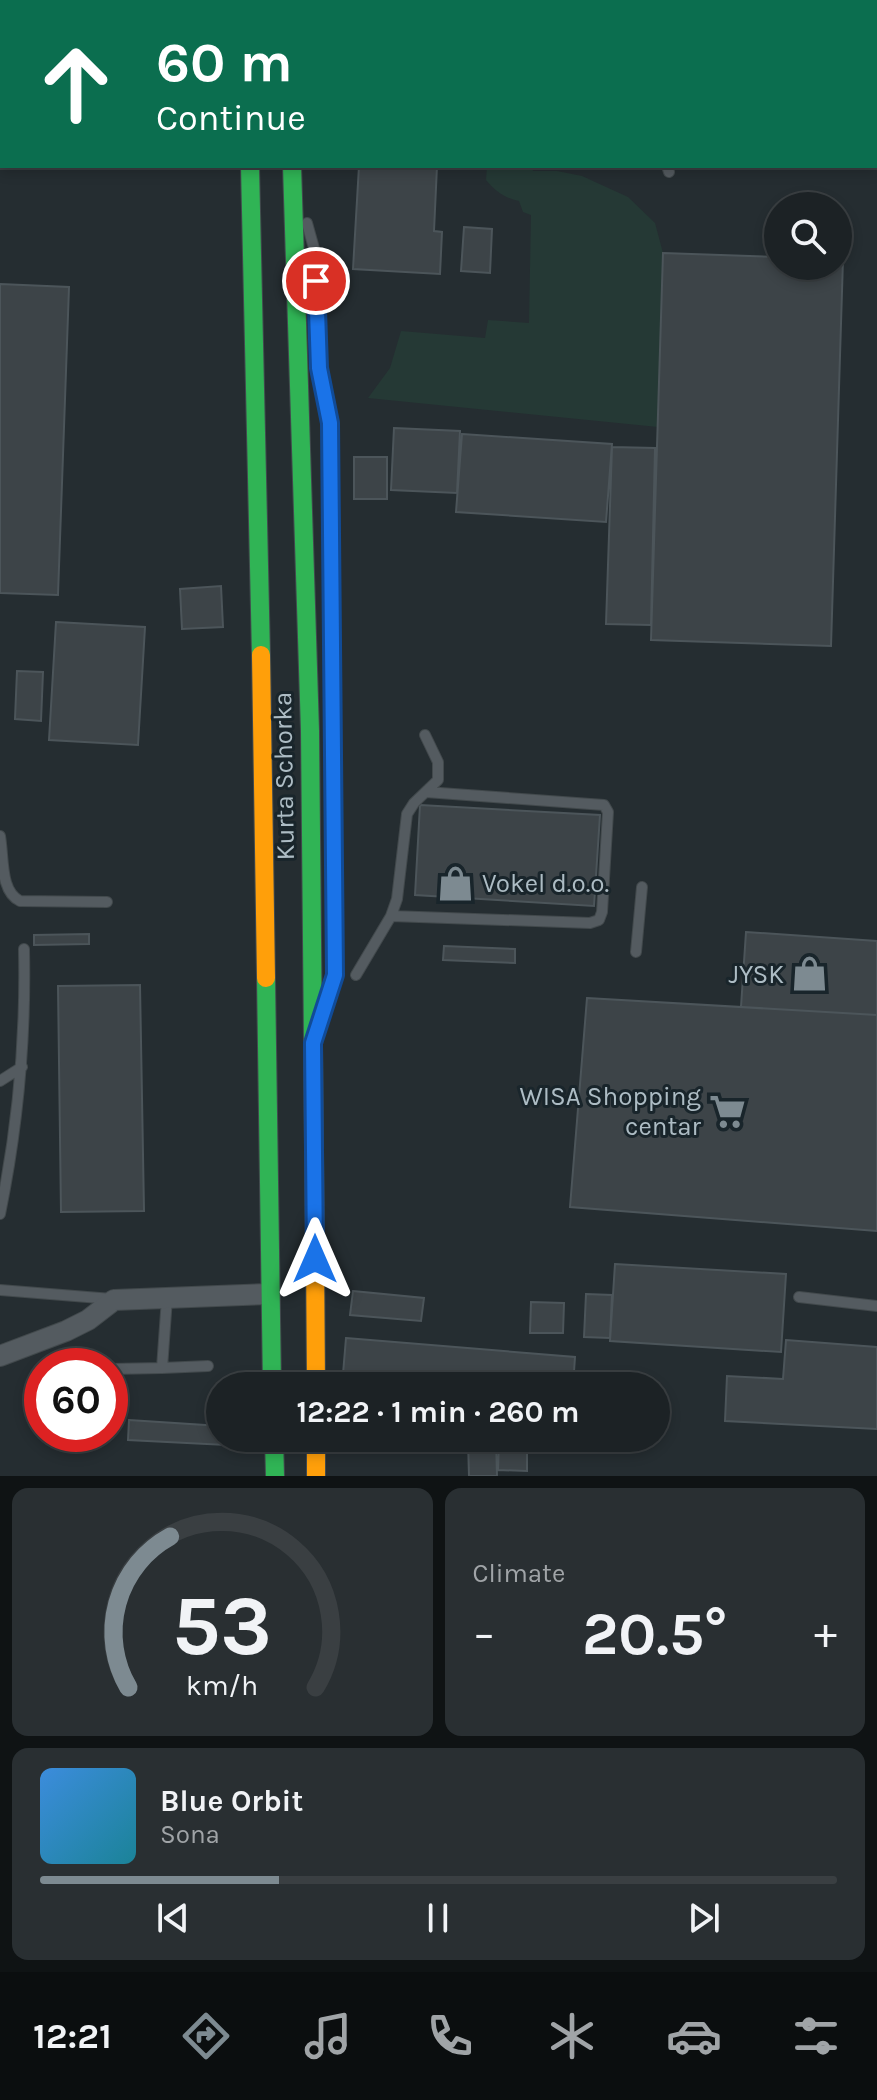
<!DOCTYPE html>
<html lang="en">
<head>
<meta charset="utf-8">
<style>
  body { margin:0; font-family:Karla,sans-serif; background:#292f32; color:#f1f3f6; height:100vh; display:flex; flex-direction:column; font-size:30px; white-space:nowrap }
  * { box-sizing:border-box; margin:0 }
  p { font-size:26px; color:#a0a4a7 }
  .icon { flex:none; width:44px; height:44px; fill:none; stroke:currentColor; stroke-width:2; stroke-linecap:round; stroke-linejoin:round }
  .map { position:relative; height:1476px; overflow:hidden }
  .panel { display:flex; flex-direction:column; gap:12px; padding:12px; background:#0f1314; flex:1 }
  .panel>* { flex:none }
  .guide { position:absolute; left:0px; top:0px; width:878px; height:168px; box-shadow:0 4px 12px #0003,0 0 0 2px #3a3f42; background:#0b6e4f; color:#fff; overflow:hidden }
  .controls { position:absolute; left:764px; top:192px; display:grid; gap:16px }
  .controls a { display:grid; place-items:center; width:88px; height:88px; border-radius:50%; background:#1c2225; box-shadow:0 4px 12px #0003,0 0 0 2px #3a3f42; font-size:40px }
  .speed { position:absolute; left:24px; top:1348px; display:flex; gap:16px; font-size:40px; font-weight:700; text-align:center }
  .speed>* { display:grid; place-content:center; width:104px; height:104px; border-radius:50%; background:#1c2225; box-shadow:0 4px 12px #0003,0 0 0 2px #3a3f42; line-height:1 }
  .speed .limit { border:12px solid #d22; background:#fff; color:#111 }
  .pin { position:absolute; display:grid; place-items:center; width:68px; height:68px; color:#fff; margin:-34px; border:4px solid #fff; border-radius:50%; box-shadow:0 2px 8px #0007 }
  .me { position:absolute; width:88px; margin:-44px; rotate:0deg; stroke-linejoin:round; filter:drop-shadow(0 0 6px #0008) }
  .turn { display:flex; align-items:center; gap:28px; height:168px; padding:0 24px; font-size:36px }
  .turn .icon { width:104px; height:104px; stroke-width:2.5 }
  .turn b { display:block; font-size:56px; line-height:68px }
  .big { font-size:60px; font-weight:700; line-height:1.1 }
  .panel .widget { flex:1; display:flex; flex-direction:column; justify-content:center; gap:12px; min-width:0; padding:0 28px; border-radius:16px; background:#292f32 }
  .panel .dial { align-items:center; gap:0 }
  .dial svg { height:208px; overflow:visible; fill:none; stroke:#3a3f42; stroke-width:7; stroke-linecap:round; text-anchor:middle }
  .dial text { fill:#f1f3f6; stroke:none }
  .song { display:flex; align-items:center; gap:24px }
  .cover { width:96px; height:96px; border-radius:12px; background:linear-gradient(135deg,hsl(210 70% 55%),hsl(190 70% 35%)) }
  .played { height:8px; border-radius:4px; background:linear-gradient(90deg,#7d8a91 30%,#3a3f42 30%) }
  .keys { display:flex; justify-content:space-around; direction:ltr }
  .heat { display:flex; justify-content:space-between; align-items:center; font-size:44px; direction:ltr }
  .panel .tiles { flex:1; display:grid; gap:12px; grid-template-columns:1fr 1fr }
  .widget:last-child { grid-column:span 2 }
  .trip { position:absolute; left:206px; top:1372px; width:464px; height:80px; border-radius:40px; background:#1c2225; box-shadow:0 4px 12px #0003,0 0 0 2px #3a3f42; font-weight:700; line-height:80px; text-align:center }
  .tabs { display:flex; height:128px; justify-content:space-around; align-items:center; background:#0b0e0f; color:#a0a4a7 }
  .tabs .icon { width:56px; height:56px }
  .tabs .on { color:#7d8a91 }
  .tabs b { font-size:36px; color:#f1f3f6 }
  .map>svg:first-child { display:block }
</style>
</head>
<body>
<div class="map">
<svg width="877" height="1476" viewBox="0 0 877 1476">
  <rect width="100%" height="100%" fill="#252d31"/>
  <path fill="#253935" d="M487 166H532L533 171H557L582 176 628 197 655 223 663 253 658 427 368 398 390 368 401 331 485 338 488 320 529 323 531 215 523 212 519 201C505 198 496 192 486 180Z"/>
  <path fill="#3d4448" stroke="#4c555a" stroke-width="2" d="M436 0H582V2H436Z
    M359 166H437L434 231 442 232 440 274 353 269Z
    M464 227 492 229 490 273 461 271Z
    M663 253 778 257V266H838V259H843L831 646 651 640Z
    M0 284 69 287 58 595 0 593Z
    M394 428 460 431 457 493 391 490Z
    M462 434 612 444 606 522 456 512Z
    M612 447 655 448 651 625 606 624Z
    M354 457H387V499H354Z
    M221 586 223 627 182 629 180 589Z
    M56 622 145 627 138 745 49 740Z
    M17 671 43 672 41 721 15 719Z
    M420 805 600 815 594 906 415 895Z
    M746 932 877 941V1015L741 1007Z
    M89 934V944L34 945V935Z
    M444 946 515 949V963L443 960Z
    M140 985 144 1211 61 1212 58 986Z
    M587 998 877 1015V1231L570 1207Z
    M615 1264 786 1274 781 1352 610 1341Z
    M353 1291 424 1298 421 1321 350 1315Z
    M586 1294 612 1295 610 1338 584 1337Z
    M531 1302 564 1303 563 1333H530Z
    M346 1338 575 1357 573 1386H342Z
    M786 1340 877 1347V1429L725 1421 727 1376 783 1379Z
    M129 1420 220 1426V1438H227L226 1445 128 1440Z
    M496 1440 497 1476H469L468 1441Z
    M499 1442H527V1471L498 1470Z"/>
  <g fill="none" stroke-linecap="round" stroke-linejoin="round">
    <defs>
      <path id="lane" d="M876 134H877
        M667 166 669 172
        M307 223 315 252 319 368 330 423 335 975 325 1007
        M0 836C4 859 0 891 20 901L107 902
        M391 916 590 923 599 920 602 912 608 812 604 805 426 792
        M636 952 642 887
        M356 975 391 916 397 899 407 814 414 803 438 780V762L425 735
        M0 1081 22 1067
        M0 1214C18 1126 26 1039 24 949
        M0 1290 112 1299
        M799 1297 877 1306
        M162 1368 208 1366
        M110 1369 162 1368 167 1298"/>
      <path id="street" d="M0 1356 66 1331 88 1320 114 1300 269 1294"/>
      <path id="fast" d="M247 0V2
        M288 0V2
        M250 166 261 655
        M292 166 310 731 315 1252
        M266 978 272 1386
        M274 1438 275 1476"/>
      <path id="slow" d="M261 655 266 978
        M315 1252 316 1386
        M316 1438V1476"/>
    </defs>
    <use href="#lane" stroke="#42494c" stroke-width="12"/>
    <use href="#street" stroke="#42494c" stroke-width="22"/>
    <use href="#fast" stroke="#424a4e" stroke-width="20"/>
    <use href="#slow" stroke="#424a4e" stroke-width="20"/>
    <use href="#lane" stroke="#545b60" stroke-width="10"/>
    <use href="#street" stroke="#545b60" stroke-width="20"/>
    <use href="#fast" stroke="#30b455" stroke-width="18"/>
    <use href="#slow" stroke="#ff9f0a" stroke-width="18"/>
  </g>
  <g fill="none" stroke-linecap="round" stroke-linejoin="round">
    <defs>
      <path id="route" d="M315 1259 313 1043 335 975 330 423 319 368 316 281"/>
    </defs>
    <use href="#route" stroke="#114b97" stroke-width="20"/>
    <use href="#route" stroke="#1a73e8" stroke-width="14"/>
  </g>
  <defs>
    <symbol id="shop-bare" viewBox="-9 -9 18 18"><path d="M-5-2.5h2.3a2.7 3.5 0 0 1 5.4 0H5L5.5 6h-11ZM-1.5-2.5h3a1.5 2.3 0 0 0-3 0Z" fill="#7d8a91" stroke="#19252b" stroke-width="2.5" paint-order="stroke"/></symbol>
    <symbol id="supermarket-bare" viewBox="-9 -9 18 18"><path d="M-6-5.5h2.5l.6 2H6L4.5 2H-2.5L-4.4-4H-6ZM-1.5 3.2a1.3 1.3 0 1 0 .1 0ZM3 3.2a1.3 1.3 0 1 0 .1 0Z" fill="#7d8a91" stroke="#19252b" stroke-width="2.5" paint-order="stroke"/></symbol>
  </defs>
  <g fill-rule="evenodd">
    <use href="#shop-bare" x="430" y="858" width="51" height="51"/>
    <use href="#shop-bare" x="784" y="948" width="51" height="51"/>
    <use href="#supermarket-bare" x="702" y="1086" width="51" height="51"/>
  </g>
  <g text-anchor="middle" dominant-baseline="central" stroke-width="6" stroke-linejoin="round" paint-order="stroke">
    <g font-size="26" fill="#adbcc4" stroke="#19252b">
      <text transform="translate(284 776) rotate(-91)">Kurta Schorka</text>
    </g>
    <g font-size="26" fill="#adbcc4" stroke="#19252b" text-anchor="end">
      <text x="482" y="883" text-anchor="start">Vokel d.o.o.</text>
      <text x="784" y="974">JYSK</text>
      <text x="701" y="1096">WISA Shopping<tspan x="701" dy="30">centar</tspan></text>
    </g>
  </g>
</svg>
<div class="controls">
<a><svg class="icon" aria-label="search" viewBox="0 0 24 24"><circle cx="10" cy="10" r="6"/><path d="M15 15l6 6"/></svg></a>
</div>
<div class="speed"><div class="limit">60</div></div>
<div class="pin" style="left:316px;top:281px;background:#d93025"><svg class="icon" aria-label="arrive" viewBox="0 0 24 24"><path d="M6 21V4h12l-3 4 3 4H6"/></svg></div>
<svg class="me" style="left:315px;top:1259px" viewBox="-20 -20 40 40"><path d="M0-17L14 15 0 8-14 15z" fill="#1a73e8" stroke="#fff" stroke-width="4"/></svg>
<div class="trip">12:22 · 1 min · 260 m</div>
<div class="guide">
<div class="turn"><svg class="icon" aria-label="ahead" viewBox="0 0 24 24"><path d="M12 20V5M6 11l6-6 6 6"/></svg><div><b>60 m</b>Continue</div></div>
</div>
</div>
<section class="panel">
<div class="tiles">
<div class="widget dial"><svg viewBox="0 0 100 80">
<path d="M14 69A42 42 0 1 1 86 69"/>
<path d="M14 69A42 42 0 0 1 30 11" stroke="#7d8a91"/>
<text x="50" y="56" font-size="32" font-weight="700">53</text>
<text x="50" y="72" font-size="11">km/h</text>
</svg></div>
<div class="widget"><p>Climate</p>
<div class="heat"><a>−</a><b class="big">20.5°</b><a>+</a></div>
</div>
<div class="widget">
<div class="song"><i class="cover"></i><div><b>Blue Orbit</b><p>Sona</p></div></div>
<div class="played"></div>
<div class="keys"><svg class="icon" aria-label="previous" viewBox="0 0 24 24"><path d="M18 5L8 12l10 7zM5 5v14"/></svg><svg class="icon" aria-label="pause" viewBox="0 0 24 24"><path d="M8 5v14M16 5v14"/></svg><svg class="icon" aria-label="next" viewBox="0 0 24 24"><path d="M6 5l10 7-10 7zM19 5v14"/></svg></div>
</div>
</div>
</section>
<nav class="tabs">
<b>12:21</b>
<svg class="icon on" aria-label="directions" viewBox="0 0 24 24"><path d="M12 3l9 9-9 9-9-9zM9 14v-3h6M13 9l2 2-2 2"/></svg>
<svg class="icon" aria-label="music" viewBox="0 0 24 24"><path d="M9 18V5l10-2v13"/><circle cx="6" cy="18" r="3"/><circle cx="16" cy="16" r="3"/></svg>
<svg class="icon" aria-label="phone" viewBox="0 0 24 24"><path d="M5 4h4l2 5-3 2q2 4 5 5l2-3 5 2v4C11 20 4 13 5 4z"/></svg>
<svg class="icon" aria-label="climate" viewBox="0 0 24 24"><path d="M12 3v18M4 7l16 10M4 17L20 7"/></svg>
<svg class="icon" aria-label="car" viewBox="0 0 24 24"><path d="M5 17H2v-5l4-1 3-4h7l3 4 3 1v5h-3M9 17h6M6 11h13"/><circle cx="7" cy="17" r="2"/><circle cx="17" cy="17" r="2"/></svg>
<svg class="icon" aria-label="filters" viewBox="0 0 24 24"><path d="M4 7h16M4 17h16"/><circle cx="9" cy="7" r="2"/><circle cx="15" cy="17" r="2"/></svg>
</nav>
</body>
</html>
